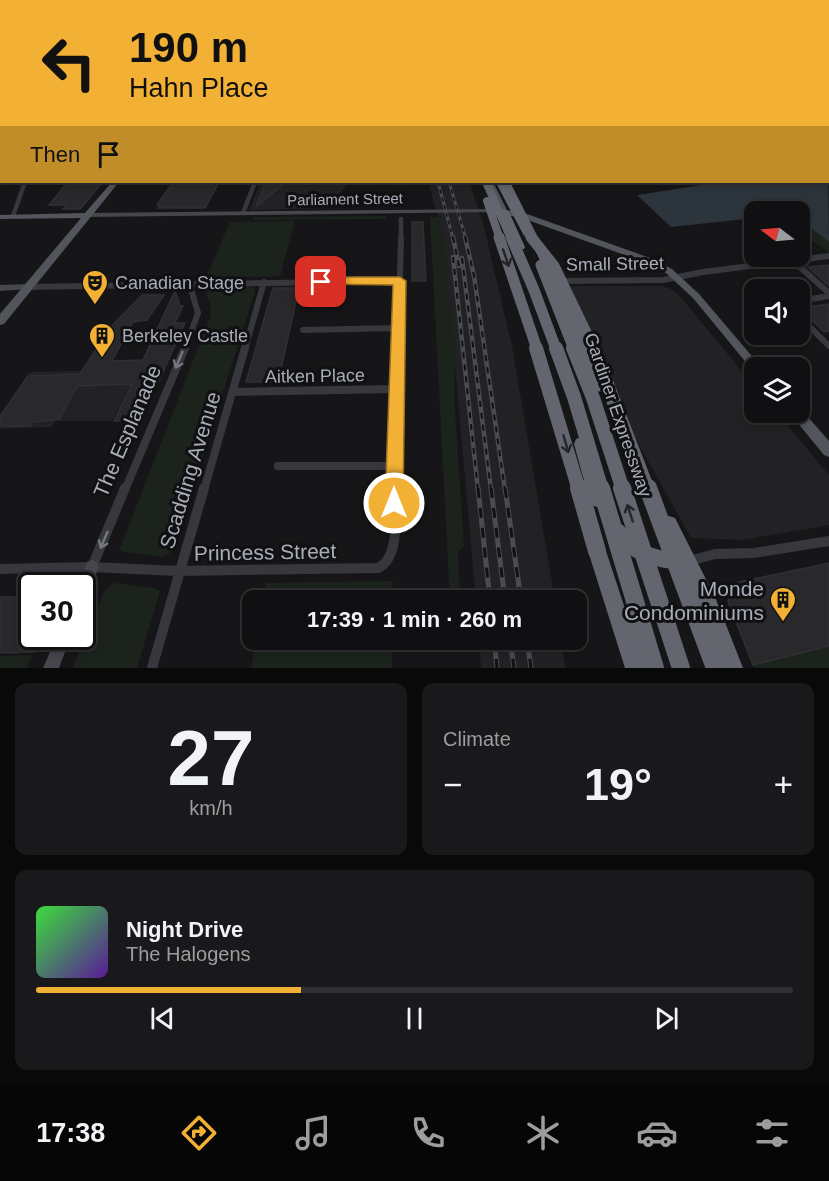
<!DOCTYPE html>
<html lang="en">
<head>
<meta charset="utf-8">
<style>
  body { margin:0; font-family:Helvetica,sans-serif; background:#19191b; color:#f1f3f6; height:100vh; display:flex; flex-direction:column; font-size:22px; white-space:nowrap }
  * { box-sizing:border-box; margin:0 }
  p { font-size:20px; color:#9c9d9f }
  .icon { flex:none; width:33px; height:33px; fill:none; stroke:currentColor; stroke-width:2; stroke-linecap:round; stroke-linejoin:round }
  .map { position:relative; height:668px; overflow:hidden }
  .side { display:flex; flex-direction:column; gap:15px; padding:15px; background:#09090a; flex:1 }
  .side>* { flex:none }
  .top-card { position:absolute; left:0px; top:0px; width:830px; height:183px; box-shadow:0 3px 9px #0003,0 0 0 2px #303032; background:#f2b134; color:#111; overflow:hidden }
  .needle { width:39px; rotate:286deg }
  .fabs { position:absolute; left:744px; top:201px; display:grid; gap:12px }
  .fabs a { display:grid; place-items:center; width:66px; height:66px; border-radius:12px; background:#101012; box-shadow:0 3px 9px #0003,0 0 0 2px #303032; font-size:30px }
  .speed { position:absolute; left:18px; top:572px; display:flex; gap:12px; font-size:30px; font-weight:700; text-align:center }
  .speed>* { display:grid; place-content:center; width:78px; height:78px; border-radius:50%; background:#101012; box-shadow:0 3px 9px #0003,0 0 0 2px #303032; line-height:1 }
  .speed .limit { border:3px solid #111; border-radius:9px; background:#fff; color:#111 }
  .pin { position:absolute; display:grid; place-items:center; width:51px; height:51px; color:#fff; margin:-26px; border-radius:12px; box-shadow:0 3px 9px #0006 }
  .me { position:absolute; width:66px; margin:-33px; rotate:0deg; stroke-linejoin:round; filter:drop-shadow(0 0 4px #0008) }
  .turn { display:flex; align-items:center; gap:21px; height:126px; padding:0 30px; font-size:27px }
  .turn .icon { width:78px; height:78px; stroke-width:2.5 }
  .turn b { display:block; font-size:42px; line-height:51px }
  .then { display:flex; align-items:center; height:57px; padding:0 30px; background:#0003; gap:12px; font-size:22px }
  .big { font-size:45px; font-weight:800; line-height:1.1 }
  .side .tile { flex:1; display:flex; flex-direction:column; justify-content:center; gap:9px; min-width:0; padding:0 21px; border-radius:12px; background:#19191b }
  .side .dial { align-items:center; gap:0 }
  .dial b { font-size:78px; line-height:1 }
  .song { display:flex; align-items:center; gap:18px }
  .cover { width:72px; height:72px; border-radius:9px; background:linear-gradient(135deg,hsl(120 70% 55%),hsl(270 70% 35%)) }
  .played { height:6px; border-radius:3px; background:linear-gradient(90deg,#f2b134 35%,#303032 35%) }
  .keys { display:flex; justify-content:space-around; direction:ltr }
  .heat { display:flex; justify-content:space-between; align-items:center; font-size:33px; direction:ltr }
  .side .tiles { flex:1; display:grid; gap:15px; grid-template-columns:1fr 1fr }
  .tile:last-child { grid-column:span 2 }
  .trip { position:absolute; left:242px; top:590px; width:345px; height:60px; border-radius:12px; background:#101012; box-shadow:0 3px 9px #0003,0 0 0 2px #303032; font-weight:800; line-height:60px; text-align:center }
  .tabs { display:flex; height:96px; justify-content:space-around; align-items:center; background:#060607; color:#9c9d9f }
  .tabs .icon { width:42px; height:42px }
  .tabs .current { color:#f2b134 }
  .tabs b { font-size:27px; color:#f1f3f6 }
  .map>svg:first-child { display:block }
</style>
</head>
<body>
<div class="map">
<svg width="829" height="668" viewBox="0 0 829 668">
  <rect width="100%" height="100%" fill="#161618"/>
  <path fill="#222225" d="M260 182H349L328 208 250 210Z
    M428 182H469L483 223 512 346 555 600H476L443 234Z
    M569 286H660L669 288 679 295 754 386V412L777 413 829 475V525L743 540 691 538 638 443Z
    M166 369 157 387 129 388 112 421H56L51 427 0 429V414L30 372Z
    M479 639H561L565 668H481Z"/>
  <path fill="#1c231d" d="M386 216V219L253 220 254 217Z
    M430 217H438L443 234 454 335 455 410 464 546 458 552 460 600H450Z
    M800 220 829 242V253L800 232Z
    M295 221 280 276 206 278 230 222Z
    M253 287 255 288 254 294 173 551 163 557 119 551 210 317 211 307 206 292 209 288Z
    M393 581 392 600H263L266 583Z
    M113 583 155 588 160 591 137 668H73L104 591Z
    M256 639H392V668H251Z
    M829 646V668H754L753 665Z
    M33 655 27 668H0V656Z"/>
  <path fill="#2c353c" d="M828 154 829 242 800 220V212H754V218L671 227 637 195 721 182H828Z"/>
  <path fill="#29292c" stroke="#303034" stroke-width="1.5" d="M68 182H100L98 184H101L80 209H63L67 205H49Z
    M173 182H219L205 208H158L160 205H157Z
    M266 182H286L256 207Z
    M412 222H423L426 281H412Z
    M829 265V286L808 267 820 266Z
    M273 288H299L278 382H246Z
    M175 291 180 306H183L175 323H185L157 385H154L135 421H114L132 384 77 386 59 419 32 422 30 426H0V417L28 376 80 374 106 334H104L142 295H164L147 320 133 322 112 361 143 360Z
    M829 304V331L824 332 800 308Z
    M829 563V646L753 665 728 601 735 583Z
    M24 593H32V636H42L35 652 0 653V597H23Z"/>
  <g fill="none" stroke-linecap="round" stroke-linejoin="round">
    <path stroke="#37383d" stroke-width="4.5" d="M243 213 255 182
      M13 216 25 182
      M401 239V219"/>
    <path stroke="#37383d" stroke-width="6" d="M792 260 829 293
      M560 281 663 280 703 272 829 256
      M27 287 400 281
      M800 301 829 296
      M800 317 829 346
      M303 330 398 328
      M185 349 198 313 190 286
      M245 349 264 282
      M398 349 401 237"/>
    <path stroke="#37383d" stroke-width="8" d="M233 392 397 389
      M278 466H395
      M125 490 185 348
      M204 490 245 348
      M395 490 398 348"/>
    <path stroke="#37383d" stroke-width="10" d="M689 561 715 554 754 553 829 541
      M92 567 125 488
      M0 569 92 567 178 571 378 568C401 558 395 510 395 488
      M152 668 204 488"/>
    <path fill="#45474d" fill-rule="evenodd" d="M0 111H2V116L0 117Z
      M496 209 499 211 498 212 87 217 84 215 87 213Z
      M27 284 31 287 30 289 0 291V285Z
      M92 560 97 562 99 567 87 596 82 598V585H78L87 562Z
      M57 636H71L59 668H43Z"/>
    <path fill="#53555c" fill-rule="evenodd" d="M112 182H119L4 324 0 325V314L81 218 0 219V215L85 213Z
      M487 182H493L507 210 527 214 650 258 672 269 699 294 762 368H754V372L753 371 693 298 666 273 644 262 522 218 501 214Z
      M800 408 829 441V457L824 455 792 416 790 412H800Z"/>
    <path fill="#63666e" fill-rule="evenodd" d="M2 87V91L0 92V88Z
      M502 182H510L560 281 609 387 607 391 602 392 597 391 595 387 550 281Z
      M504 209 509 212 525 247 524 249H516L515 247 499 212Z
      M581 437 586 439 588 444 605 499 603 505 597 507 591 505 589 499 574 444 576 439Z
      M669 516 675 518 715 597 743 668H723L700 608 682 569C655 570 619 557 608 530L610 524 616 522C623 524 627 529 632 534 644 546 657 551 674 552L661 524 663 518Z
      M597 542 603 545 606 551 628 618 633 616 640 619 655 668H625L588 551 591 545Z"/>
    <path stroke="#4a4c52" stroke-width="1.5" d="M0 118 2 115"/>
    <defs>
      <path id="rail-far2" d="M438 182 453 239
        M449 182 466 239"/>
      <path id="rail-far1" d="M453 237 459 266
        M465 237 474 276 505 490
        M453 257 478 490
        M462 258 491 490"/>
      <path id="rail" d="M478 488 490 600
        M491 488 505 600
        M505 488 521 600
        M494 639 497 668
        M510 639 514 668
        M527 639 531 668"/>
    </defs>
    <use href="#rail-far2" stroke="#4a4c52" stroke-width="3"/>
    <use href="#rail-far1" stroke="#4a4c52" stroke-width="4.5"/>
    <use href="#rail" stroke="#4a4c52" stroke-width="5"/>
    <use href="#rail-far2" stroke="#111113" stroke-width="1.5" stroke-dasharray="4" stroke-linecap="butt"/>
    <use href="#rail-far1" stroke="#111113" stroke-width="2" stroke-dasharray="6" stroke-linecap="butt"/>
    <use href="#rail" stroke="#111113" stroke-width="3" stroke-dasharray="10" stroke-linecap="butt"/>
    <path stroke="#63666e" stroke-width="8" d="M486 182 511 239
      M500 182 527 233 533 239
      M487 201 500 239"/>
    <path stroke="#63666e" stroke-width="11" d="M499 237 537 349
      M511 237 534 290 556 349
      M531 237 554 266 594 349
      M541 265 574 349"/>
    <path stroke="#63666e" stroke-width="14" d="M536 348 579 490
      M556 348 574 397 602 490
      M573 348 593 398 623 490
      M593 348 648 490"/>
    <path stroke="#63666e" stroke-width="18" d="M579 488 597 551
      M601 488 655 668
      M622 488 681 668
      M648 488 715 668"/>
  </g>
  <defs><path id="oneway-shaft" d="M-6 0H5M1.5-3L5.5 0L1.5 3" fill="none" stroke-width="1.6" stroke-linecap="round" stroke-linejoin="round" transform="scale(1.5)"/></defs>
  <g stroke="#26262a">
    <use href="#oneway-shaft" transform="translate(506 258) rotate(71)"/>
    <use href="#oneway-shaft" transform="translate(566 444) rotate(74)"/>
    <use href="#oneway-shaft" transform="translate(630 513) rotate(-108)"/>
  </g>
  <g stroke="#757881">
    <use href="#oneway-shaft" transform="translate(179 360) rotate(113)"/>
    <use href="#oneway-shaft" transform="translate(104 540) rotate(113)"/>
  </g>
  <linearGradient id="sky" x2="0" y2="1"><stop stop-color="#0c0c0d"/><stop offset="0.47" stop-color="#363c48"/><stop offset="1" stop-color="#363c48" stop-opacity="0"/></linearGradient>
  <rect width="829" height="177" fill="url(#sky)"/>
  <path fill="#f2b134" stroke="#9d7322" stroke-width="1.5" d="M321 277H400L406 281 403 503 401 509 394 512 388 509 385 503 393 285 317 284V279Z"/>
  <defs>
    <symbol id="theatre-pin" viewBox="-11 -11 22 30"><path d="M0 17L-7.5 6A9.5 9.5 0 1 1 7.5 6Z" fill="#f2b134" stroke="#111113"/><path d="M-5-5.5Q0-4 5-5.5V0Q5 5 0 6Q-5 5-5 0ZM-3.3-2.5H-1v1.5H-3.3ZM1-2.5H3.3v1.5H1ZM-2.8 1Q0 5.5 2.8 1Z" fill="#111"/></symbol>
    <symbol id="building-pin" viewBox="-11 -11 22 30"><path d="M0 17L-7.5 6A9.5 9.5 0 1 1 7.5 6Z" fill="#f2b134" stroke="#111113"/><path d="M-4-6H4V6H1V3H-1V6H-4ZM-2.5-4.3h1.7v1.8h-1.7ZM.8-4.3h1.7v1.8H.8ZM-2.5-1h1.7V.8h-1.7ZM.8-1h1.7V.8H.8Z" fill="#111"/></symbol>
  </defs>
  <g fill-rule="evenodd">
    <use href="#theatre-pin" x="80" y="268" width="30" height="40"/>
    <use href="#building-pin" x="87" y="321" width="30" height="40"/>
    <use href="#building-pin" x="768" y="585" width="30" height="40"/>
  </g>
  <g text-anchor="middle" dominant-baseline="central" stroke-width="6" stroke-linejoin="round" paint-order="stroke">
    <g font-size="15" fill="#a8adb8" stroke="#111113">
      <text transform="translate(345 199) rotate(-1)">Parliament Street</text>
    </g>
    <g font-size="18" fill="#a8adb8" stroke="#111113">
      <text transform="translate(615 264) rotate(-1)">Small Street</text>
      <text transform="translate(315 376) rotate(-1)">Aitken Place</text>
      <text transform="translate(618 415) rotate(71)">Gardiner Expressway</text>
    </g>
    <g font-size="18" fill="#a8adb8" stroke="#111113" text-anchor="start">
      <text x="115" y="283">Canadian Stage</text>
      <text x="122" y="336">Berkeley Castle</text>
    </g>
    <g font-size="21" fill="#a8adb8" stroke="#111113">
      <text transform="translate(127 431) rotate(-67)">The Esplanade</text>
      <text transform="translate(190 470) rotate(-73)">Scadding Avenue</text>
      <text transform="translate(265 552) rotate(-1)">Princess Street</text>
    </g>
    <g font-size="21" fill="#a8adb8" stroke="#111113" text-anchor="end">
      <text x="764" y="588">Monde<tspan x="764" dy="24">Condominiums</tspan></text>
    </g>
  </g>
</svg>
<div class="fabs">
<a><svg class="needle" viewBox="-14 -14 28 28"><path d="M0-13l5 13h-10z" fill="#e53935"/><path d="M0 13l5-13h-10z" fill="#9c9d9f"/></svg></a>
<a><svg class="icon" aria-label="sound" viewBox="0 0 24 24"><path d="M4 9h4l5-4v14l-5-4H4zM17 9q2 3 0 6"/></svg></a>
<a><svg class="icon" aria-label="layers" viewBox="0 0 24 24"><path d="M12 4l9 5-9 5-9-5zM3 14l9 5 9-5"/></svg></a>
</div>
<div class="speed"><div class="limit">30</div></div>
<div class="pin" style="left:321px;top:282px;background:#d93025"><svg class="icon" aria-label="arrive" viewBox="0 0 24 24"><path d="M6 21V4h12l-3 4 3 4H6"/></svg></div>
<svg class="me" style="left:394px;top:503px" viewBox="-20 -20 40 40"><circle r="17" fill="#f2b134" stroke="#fff" stroke-width="3"/><path d="M0-11L8 9 0 5-8 9z" fill="#fff"/></svg>
<div class="trip">17:39 · 1 min · 260 m</div>
<div class="top-card">
<div class="turn"><svg class="icon" aria-label="left" viewBox="0 0 24 24"><path d="M17 20v-9H6M10 6l-5 5 5 5"/></svg><div><b>190 m</b>Hahn Place</div></div>
<div class="then">Then<svg class="icon" aria-label="arrive" viewBox="0 0 24 24"><path d="M6 21V4h12l-3 4 3 4H6"/></svg></div>
</div>
</div>
<section class="side">
<div class="tiles">
<div class="tile dial"><b>27</b><p>km/h</p></div>
<div class="tile"><p>Climate</p>
<div class="heat"><a>−</a><b class="big">19°</b><a>+</a></div>
</div>
<div class="tile">
<div class="song"><i class="cover"></i><div><b>Night Drive</b><p>The Halogens</p></div></div>
<div class="played"></div>
<div class="keys"><svg class="icon" aria-label="previous" viewBox="0 0 24 24"><path d="M18 5L8 12l10 7zM5 5v14"/></svg><svg class="icon" aria-label="pause" viewBox="0 0 24 24"><path d="M8 5v14M16 5v14"/></svg><svg class="icon" aria-label="next" viewBox="0 0 24 24"><path d="M6 5l10 7-10 7zM19 5v14"/></svg></div>
</div>
</div>
</section>
<nav class="tabs">
<b>17:38</b>
<svg class="icon current" aria-label="directions" viewBox="0 0 24 24"><path d="M12 3l9 9-9 9-9-9zM9 14v-3h6M13 9l2 2-2 2"/></svg>
<svg class="icon" aria-label="music" viewBox="0 0 24 24"><path d="M9 18V5l10-2v13"/><circle cx="6" cy="18" r="3"/><circle cx="16" cy="16" r="3"/></svg>
<svg class="icon" aria-label="phone" viewBox="0 0 24 24"><path d="M5 4h4l2 5-3 2q2 4 5 5l2-3 5 2v4C11 20 4 13 5 4z"/></svg>
<svg class="icon" aria-label="climate" viewBox="0 0 24 24"><path d="M12 3v18M4 7l16 10M4 17L20 7"/></svg>
<svg class="icon" aria-label="car" viewBox="0 0 24 24"><path d="M5 17H2v-5l4-1 3-4h7l3 4 3 1v5h-3M9 17h6M6 11h13"/><circle cx="7" cy="17" r="2"/><circle cx="17" cy="17" r="2"/></svg>
<svg class="icon" aria-label="filters" viewBox="0 0 24 24"><path d="M4 7h16M4 17h16"/><circle cx="9" cy="7" r="2"/><circle cx="15" cy="17" r="2"/></svg>
</nav>
</body>
</html>
